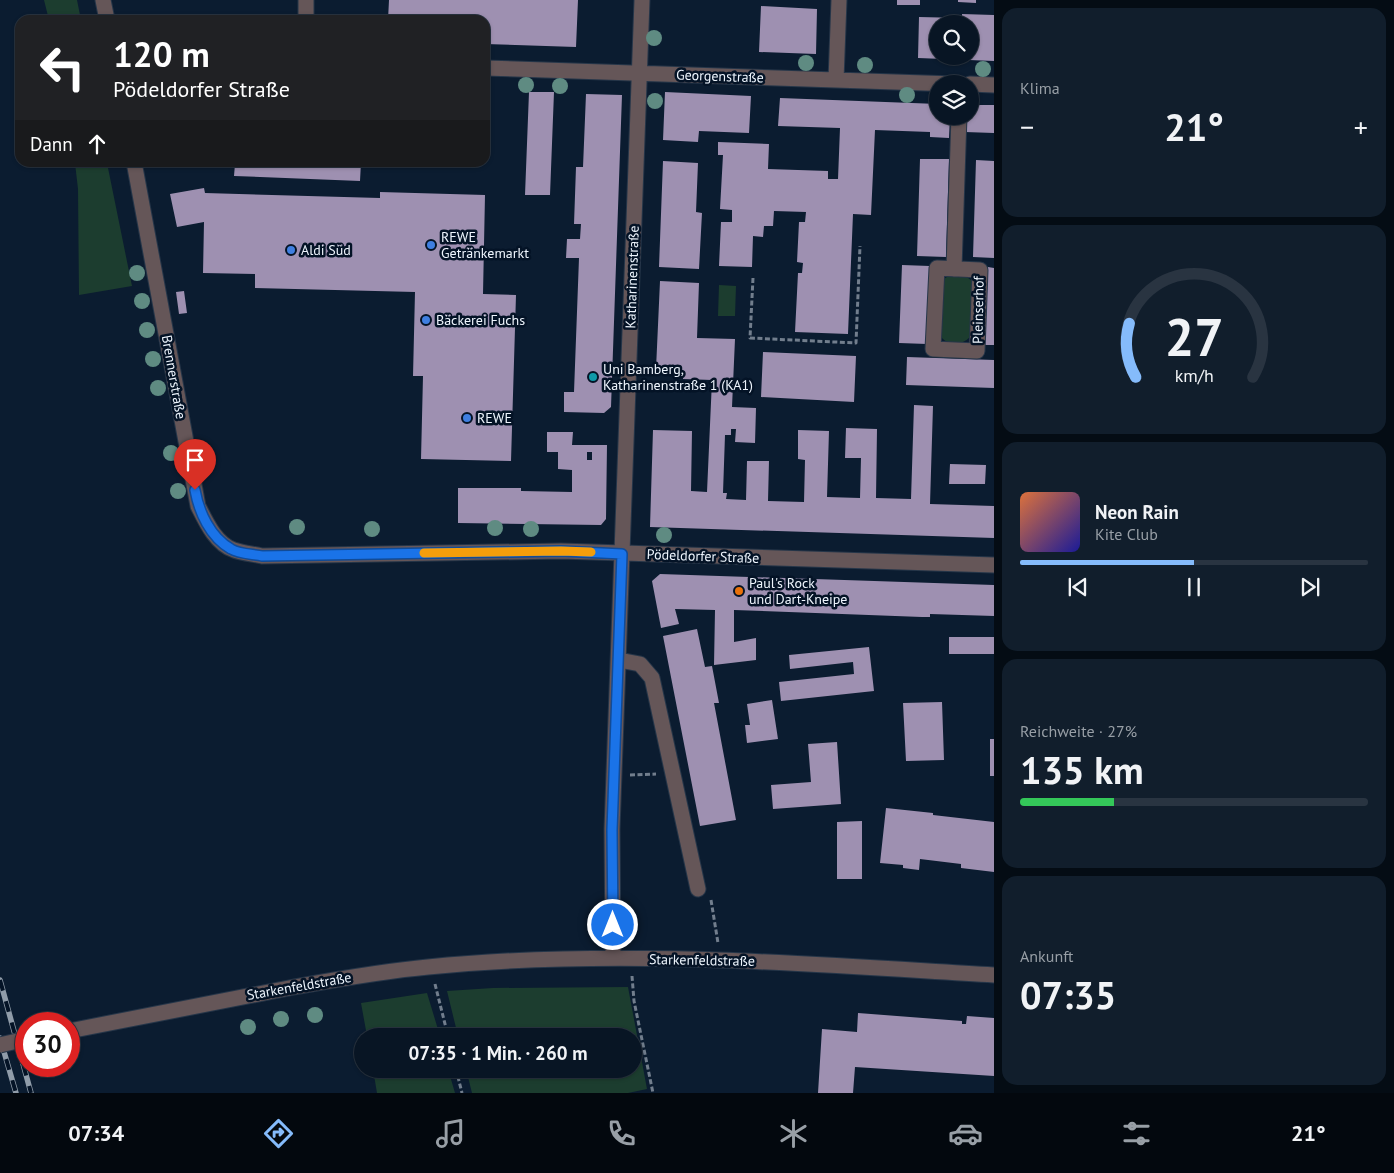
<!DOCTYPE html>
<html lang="de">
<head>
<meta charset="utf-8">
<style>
  body { margin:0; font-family:"PT Sans",sans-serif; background:#111e2c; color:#f1f3f6; height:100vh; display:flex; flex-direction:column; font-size:19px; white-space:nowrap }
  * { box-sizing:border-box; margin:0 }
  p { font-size:16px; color:#989fa6 }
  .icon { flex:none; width:28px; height:28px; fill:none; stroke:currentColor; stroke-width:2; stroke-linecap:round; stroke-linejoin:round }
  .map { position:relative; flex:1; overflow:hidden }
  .side { display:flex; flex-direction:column; gap:8px; padding:8px; background:#040c14; width:400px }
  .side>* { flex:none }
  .top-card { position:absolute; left:15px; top:15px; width:475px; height:152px; border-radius:15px; box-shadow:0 1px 4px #0004,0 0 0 1px #293441; background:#202124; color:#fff; overflow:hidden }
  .fabs { position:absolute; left:929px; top:15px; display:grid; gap:10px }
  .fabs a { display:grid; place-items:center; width:50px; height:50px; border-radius:50%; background:#081524; box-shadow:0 1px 4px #0004,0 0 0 1px #293441; font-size:25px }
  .speed { position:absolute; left:15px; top:1012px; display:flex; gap:10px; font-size:25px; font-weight:700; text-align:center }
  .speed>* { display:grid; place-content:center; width:65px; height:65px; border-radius:50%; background:#081524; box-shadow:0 1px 4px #0004,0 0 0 1px #293441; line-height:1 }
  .speed .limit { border:8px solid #d22; background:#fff; color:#111 }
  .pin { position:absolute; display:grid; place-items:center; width:42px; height:42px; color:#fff; margin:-51px -21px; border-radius:50% 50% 50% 0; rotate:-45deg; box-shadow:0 0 5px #0007 }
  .pin .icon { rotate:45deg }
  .me { position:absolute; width:55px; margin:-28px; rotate:0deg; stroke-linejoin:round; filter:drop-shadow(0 0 4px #0008) }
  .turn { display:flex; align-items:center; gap:18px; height:105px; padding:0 15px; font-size:22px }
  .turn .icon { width:65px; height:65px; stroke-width:2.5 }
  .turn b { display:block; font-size:35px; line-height:42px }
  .then { display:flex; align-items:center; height:48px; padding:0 15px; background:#0003; gap:10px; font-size:19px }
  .big { font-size:38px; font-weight:700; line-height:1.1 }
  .side .card { flex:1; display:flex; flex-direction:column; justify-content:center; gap:8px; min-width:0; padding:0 18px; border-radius:15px; background:#111e2c }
  .side .dial { align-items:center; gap:0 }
  .dial svg { height:130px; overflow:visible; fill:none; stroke:#293441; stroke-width:7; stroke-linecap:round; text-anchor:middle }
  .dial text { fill:#f1f3f6; stroke:none }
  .song { display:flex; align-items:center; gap:15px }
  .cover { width:60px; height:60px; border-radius:8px; background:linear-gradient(135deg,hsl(20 70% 55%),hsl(240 70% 35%)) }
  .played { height:5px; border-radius:2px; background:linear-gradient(90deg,#85bbfb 50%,#293441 50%) }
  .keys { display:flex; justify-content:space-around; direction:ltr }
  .heat { display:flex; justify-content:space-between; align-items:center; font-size:28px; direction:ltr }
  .charge { height:8px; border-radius:4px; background:linear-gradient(90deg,#34c759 27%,#293441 0) }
  .trip { position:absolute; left:354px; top:1028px; width:288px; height:50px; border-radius:25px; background:#081524; box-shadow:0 1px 4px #0004,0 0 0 1px #293441; font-weight:700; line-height:50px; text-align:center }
  .tab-bar { display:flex; height:80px; justify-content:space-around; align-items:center; background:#03080e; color:#989fa6 }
  .tab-bar .icon { width:35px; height:35px }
  .tab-bar .on { color:#85bbfb }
  .tab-bar b { font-size:22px; color:#f1f3f6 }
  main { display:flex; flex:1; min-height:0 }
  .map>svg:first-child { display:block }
</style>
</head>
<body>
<main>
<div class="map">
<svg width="994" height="1093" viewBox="0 0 994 1093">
  <rect width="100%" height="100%" fill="#0b1c30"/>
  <path fill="#1c3d2f" d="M44 0H77L81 20H49Z
    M75 163H107L132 286 79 295 78 189Z
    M952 274H963L972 281 970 337C961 346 948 346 940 336L942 280Z
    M719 285 736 286 735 316H718Z
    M628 987 647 1089 628 1093H472L466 1069H632V1036H458L447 991 493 988Z
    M427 993 440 1036H367L361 1003Z
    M373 1069H448L455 1093H377Z"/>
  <path fill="#9e90b1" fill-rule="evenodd" d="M389 0H578L576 47 485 44V20H388Z
    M897 0H920V5H897Z
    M958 0H976V3L958 2Z
    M761 6 817 9 816 54 759 52Z
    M962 14 994 15V61L918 58 919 17 962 18ZM938 24H970V56H938Z
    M529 92H554L550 195H525Z
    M665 92 751 96 749 133 699 131 698 142 663 140Z
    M586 94 622 95 611 407 604 413 564 412V392H574L579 258H566L567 239H580L581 224H574L576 167H583Z
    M780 98 938 104V116H950L949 138 930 137V132L875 130 871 215 853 214 848 334 795 332 798 273H802L803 263 797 262 799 222H805L806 212 774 211 773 226H764L763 237 753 236 752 267 719 266 721 222H732V210L720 209 723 155H718V142L769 144 768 169 828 171V179H838L840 128 778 126Z
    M970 105H994V133L965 132 966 116H970Z
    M920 159H949L946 257 917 256Z
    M976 160 994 161V258L973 257Z
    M663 161 698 163 696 212 702 213 699 269 659 267Z
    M289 162H361L360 181 234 176 235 164 289 166Z
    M204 188 205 193 380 198V192L485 195 483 294 516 295 511 461 421 459 423 376H413L415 292 255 288V274L203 273 204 222 177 227 170 194Z
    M902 265 930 266 927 344 899 343Z
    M988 267 994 268V345H985Z
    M660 281 699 283 697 338 735 339 732 407 756 408 755 443 735 442 736 429H731V435H725L723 493H727L726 499 746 500 747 461H769L768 501 804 502 805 460 798 459V430L829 431 827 497 860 498 861 458H845L846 428 877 429 876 498 911 499 914 405 933 406 930 504 994 506V538L650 527 653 430 692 431 691 491 707 492 712 380 683 379V370L656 369Z
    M184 291 187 313 179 314 176 292Z
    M763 352 856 356 854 402 761 397Z
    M907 357 994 360V388L906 385Z
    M547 432H573L572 445H607L606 519 601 525 458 523V488H521V491L572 492V470L558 469V452H547ZM587 452H592V460H587Z
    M950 464 986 465 985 484H949Z
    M660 574 994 585V616L930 614V617H922L734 610V642L756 638V660L714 665 715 610 675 609 679 624 661 628 652 581Z
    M697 629 705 667 712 666 719 703H714L736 820 700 826 663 636Z
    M949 637H994V654H949Z
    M869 647 874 691 781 701 779 682 854 674 853 662 790 669 789 655Z
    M772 700 778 739 747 743 745 725H750L747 704Z
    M942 702 944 760 906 761 903 703Z
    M990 739H994V776H990Z
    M837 742 841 804 773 809 771 785 811 782 808 744Z
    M886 808 933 813V815L994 822V872L961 868V864L920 859 919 870 903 868V865L880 863Z
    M862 821V879H837V822Z
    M858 1013 962 1021V1024H966L967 1016 994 1018V1076L855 1067 853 1093H818L822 1029 857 1032Z"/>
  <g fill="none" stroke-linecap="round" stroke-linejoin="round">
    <defs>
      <path id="minor" d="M103 0 107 20
        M306 20V0
        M485 68 954 84
        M836 80 839 0
        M970 84 994 85
        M134 162 198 506C206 522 216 544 234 550 242 553 253 554 262 556L561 551 994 565
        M937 268 980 270 977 351 933 349Z
        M954 269 959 116
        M619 660 640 664 652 678 698 889
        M613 958 612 829 642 0
        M69 1031C144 1016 219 1001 294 987 339 979 383 971 428 967 617 948 806 964 994 975"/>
    </defs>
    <use href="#minor" stroke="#263649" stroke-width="17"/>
    <path stroke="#727e8d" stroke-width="3" stroke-dasharray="5 2.5" stroke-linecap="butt" d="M753 278 750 338 856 343 860 246
      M630 775 656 774
      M711 900 718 943
      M632 976 634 1001 653 1093
      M435 984 448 1036
      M456 1069 462 1093"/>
    <use href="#minor" stroke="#655658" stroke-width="15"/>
    <defs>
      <path id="rail" d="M0 980 31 1093
        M0 1038 16 1093"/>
    </defs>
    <use href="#rail" stroke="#909ca9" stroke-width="5.5"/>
    <use href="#rail" stroke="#041326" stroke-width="4" stroke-dasharray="11" stroke-linecap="butt"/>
    <defs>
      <path id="minor-bridge" d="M0 1045 26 1039"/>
    </defs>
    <use href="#minor-bridge" stroke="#263649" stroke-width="17" stroke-linecap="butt"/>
    <use href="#minor-bridge" stroke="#655658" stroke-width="15"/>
  </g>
  <g fill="#5f8b82">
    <circle cx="654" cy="38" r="8"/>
    <circle cx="806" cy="63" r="8"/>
    <circle cx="865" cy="65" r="8"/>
    <circle cx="983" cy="69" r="8"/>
    <circle cx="526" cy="85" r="8"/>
    <circle cx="560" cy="86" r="8"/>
    <circle cx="907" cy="95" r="8"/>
    <circle cx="655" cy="101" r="8"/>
    <circle cx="137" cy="273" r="8"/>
    <circle cx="142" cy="301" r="8"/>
    <circle cx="147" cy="330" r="8"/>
    <circle cx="153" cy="359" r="8"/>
    <circle cx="158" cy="388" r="8"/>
    <circle cx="171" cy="453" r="8"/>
    <circle cx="178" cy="491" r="8"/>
    <circle cx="297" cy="527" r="8"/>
    <circle cx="495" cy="528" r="8"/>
    <circle cx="372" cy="529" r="8"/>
    <circle cx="531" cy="529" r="8"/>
    <circle cx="664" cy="535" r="8"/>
    <circle cx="315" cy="1015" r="8"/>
    <circle cx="281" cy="1019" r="8"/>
    <circle cx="248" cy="1027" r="8"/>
  </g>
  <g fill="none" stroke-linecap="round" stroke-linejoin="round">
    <defs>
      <path id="route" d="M195 490C199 512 210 537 231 549 239 554 253 554 262 556L561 551 622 554 612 830 613 925"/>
    </defs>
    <use href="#route" stroke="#114b97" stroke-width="12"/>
    <use href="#route" stroke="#1a73e8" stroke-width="9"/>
    <path stroke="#f59e0b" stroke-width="9" d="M424 553 561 551 591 552"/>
  </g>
  <g fill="#3f7fe0" stroke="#041326" stroke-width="2">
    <circle cx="431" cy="245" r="5"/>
    <circle cx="291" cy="250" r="5"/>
    <circle cx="426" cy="320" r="5"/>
    <circle cx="467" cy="418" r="5"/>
  </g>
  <circle fill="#0f9aa8" stroke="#041326" stroke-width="2" cx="593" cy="377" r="5"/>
  <circle fill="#e8710a" stroke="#041326" stroke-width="2" cx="739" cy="591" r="5"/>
  <g text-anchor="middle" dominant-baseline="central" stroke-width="5" stroke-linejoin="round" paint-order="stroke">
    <g font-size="14" fill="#eef5fd" stroke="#041326">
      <text transform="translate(720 76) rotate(2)">Georgenstraße</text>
      <text transform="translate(632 277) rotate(-88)">Katharinenstraße</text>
      <text transform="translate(978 310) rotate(-89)">Pleinserhof</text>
      <text transform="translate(174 377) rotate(80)">Brennerstraße</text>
      <text transform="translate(703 556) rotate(2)">Pödeldorfer Straße</text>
      <text transform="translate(702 960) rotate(1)">Starkenfeldstraße</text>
      <text transform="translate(299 986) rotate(-10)">Starkenfeldstraße</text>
    </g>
    <g font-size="14" fill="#eef5fd" stroke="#041326" text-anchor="start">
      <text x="441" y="237">REWE<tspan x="441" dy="16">Getränkemarkt</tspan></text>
      <text x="301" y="250">Aldi Süd</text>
      <text x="436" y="320">Bäckerei Fuchs</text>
      <text x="603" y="369">Uni Bamberg,<tspan x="603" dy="16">Katharinenstraße 1 (KA1)</tspan></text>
      <text x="477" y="418">REWE</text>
      <text x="749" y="583">Paul's Rock<tspan x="749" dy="16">und Dart-Kneipe</tspan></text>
    </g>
  </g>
</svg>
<div class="fabs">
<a><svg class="icon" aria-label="search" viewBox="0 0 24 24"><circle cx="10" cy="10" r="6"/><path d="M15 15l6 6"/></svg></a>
<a><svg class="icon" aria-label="layers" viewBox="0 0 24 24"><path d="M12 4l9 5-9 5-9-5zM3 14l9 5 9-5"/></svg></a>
</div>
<div class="speed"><div class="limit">30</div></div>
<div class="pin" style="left:195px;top:490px;background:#d93025"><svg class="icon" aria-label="arrive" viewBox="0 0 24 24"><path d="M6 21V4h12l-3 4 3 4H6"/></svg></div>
<svg class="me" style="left:613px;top:925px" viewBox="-20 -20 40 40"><circle r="17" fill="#1a73e8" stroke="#fff" stroke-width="3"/><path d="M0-11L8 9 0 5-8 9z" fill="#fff"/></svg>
<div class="trip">07:35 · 1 Min. · 260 m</div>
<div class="top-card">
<div class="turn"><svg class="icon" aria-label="left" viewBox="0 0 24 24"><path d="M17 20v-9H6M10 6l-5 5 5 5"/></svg><div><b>120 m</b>Pödeldorfer Straße</div></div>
<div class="then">Dann<svg class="icon" aria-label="ahead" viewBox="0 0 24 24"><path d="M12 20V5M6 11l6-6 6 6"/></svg></div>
</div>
</div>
<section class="side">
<div class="card"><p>Klima</p>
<div class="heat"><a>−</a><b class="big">21°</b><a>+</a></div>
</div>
<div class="card dial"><svg viewBox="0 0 100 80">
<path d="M14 69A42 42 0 1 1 86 69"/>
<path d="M14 69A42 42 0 0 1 10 36" stroke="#85bbfb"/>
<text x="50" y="56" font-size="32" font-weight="700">27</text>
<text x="50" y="72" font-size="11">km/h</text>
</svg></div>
<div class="card">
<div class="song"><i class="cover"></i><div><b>Neon Rain</b><p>Kite Club</p></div></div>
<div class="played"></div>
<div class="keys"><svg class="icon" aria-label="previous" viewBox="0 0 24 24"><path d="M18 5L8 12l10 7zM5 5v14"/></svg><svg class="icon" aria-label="pause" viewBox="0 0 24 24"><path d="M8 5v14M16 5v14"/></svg><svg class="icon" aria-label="next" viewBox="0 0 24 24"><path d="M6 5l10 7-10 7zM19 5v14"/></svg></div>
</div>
<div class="card"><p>Reichweite · 27%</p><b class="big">135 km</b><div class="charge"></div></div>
<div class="card"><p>Ankunft</p><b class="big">07:35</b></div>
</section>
</main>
<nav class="tab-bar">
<b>07:34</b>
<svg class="icon on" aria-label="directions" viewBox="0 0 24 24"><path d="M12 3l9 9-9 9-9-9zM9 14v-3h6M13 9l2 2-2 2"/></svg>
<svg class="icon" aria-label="music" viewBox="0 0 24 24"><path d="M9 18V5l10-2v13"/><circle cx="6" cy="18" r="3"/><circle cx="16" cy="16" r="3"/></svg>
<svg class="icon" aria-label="phone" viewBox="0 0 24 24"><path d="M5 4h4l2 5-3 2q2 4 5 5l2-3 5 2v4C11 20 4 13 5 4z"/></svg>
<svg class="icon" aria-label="climate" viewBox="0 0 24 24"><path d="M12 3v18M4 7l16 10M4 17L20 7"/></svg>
<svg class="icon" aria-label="car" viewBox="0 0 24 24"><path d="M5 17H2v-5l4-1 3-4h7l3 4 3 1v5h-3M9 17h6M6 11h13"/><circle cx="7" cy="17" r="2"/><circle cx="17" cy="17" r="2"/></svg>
<svg class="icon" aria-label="filters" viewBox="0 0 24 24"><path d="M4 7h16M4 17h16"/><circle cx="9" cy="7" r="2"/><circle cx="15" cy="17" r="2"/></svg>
<b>21°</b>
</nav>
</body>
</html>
